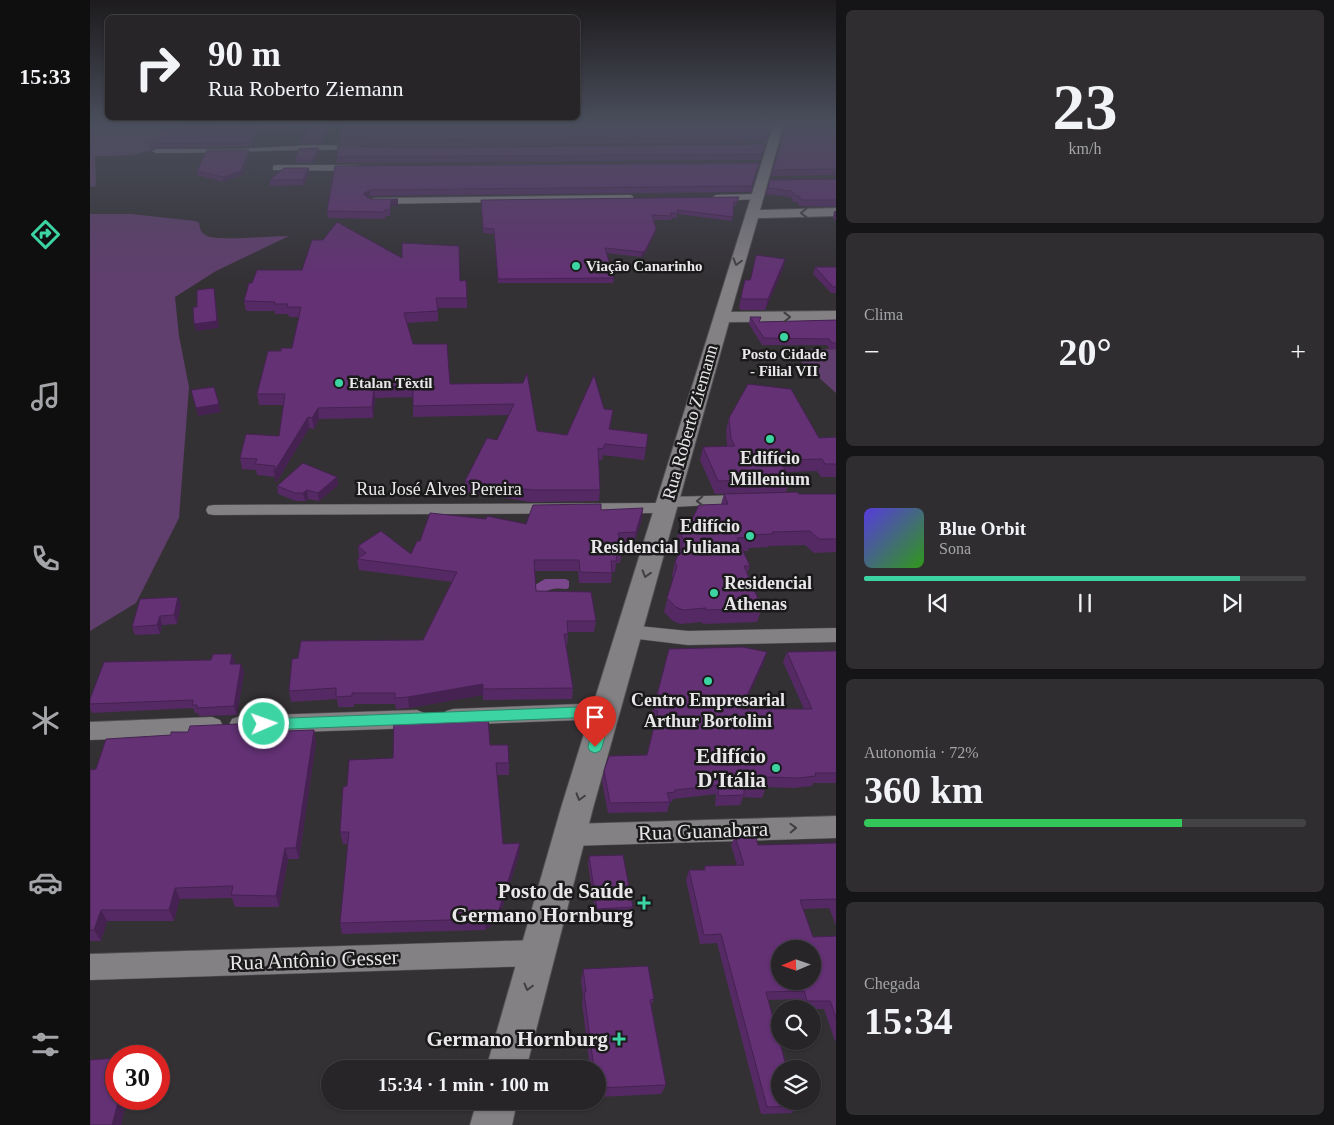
<!DOCTYPE html>
<html lang="pt">
<head>
<meta charset="utf-8">
<style>
  body { margin:0; font-family:Georgia,serif; background:#2f2d30; color:#f1f3f6; height:100vh; display:flex; flex-direction:column; font-size:19px; white-space:nowrap }
  * { box-sizing:border-box; margin:0 }
  p { font-size:16px; color:#a4a5a8 }
  .icon { flex:none; width:28px; height:28px; fill:none; stroke:currentColor; stroke-width:2; stroke-linecap:round; stroke-linejoin:round }
  .map { position:relative; flex:1; overflow:hidden }
  .panel { display:flex; flex-direction:column; gap:10px; padding:10px; background:#151416; width:498px }
  .panel>* { flex:none }
  .guide { position:absolute; left:15px; top:15px; width:475px; height:105px; border-radius:8px; box-shadow:0 1px 4px #0004,0 0 0 1px #434245; background:#272528; color:#f1f3f6; overflow:hidden }
  .needle { width:32px; rotate:268deg }
  .buttons { position:absolute; left:681px; top:940px; display:grid; gap:10px }
  .buttons a { display:grid; place-items:center; width:50px; height:50px; border-radius:50%; background:#272528; box-shadow:0 1px 4px #0004,0 0 0 1px #434245; font-size:25px }
  .speed { position:absolute; left:15px; top:1045px; display:flex; gap:10px; font-size:25px; font-weight:700; text-align:center }
  .speed>* { display:grid; place-content:center; width:65px; height:65px; border-radius:50%; background:#272528; box-shadow:0 1px 4px #0004,0 0 0 1px #434245; line-height:1 }
  .speed .limit { border:8px solid #d22; background:#fff; color:#111 }
  .pin { position:absolute; display:grid; place-items:center; width:42px; height:42px; color:#fff; margin:-51px -21px; border-radius:50% 50% 50% 0; rotate:-45deg; box-shadow:0 0 5px #0007 }
  .pin .icon { rotate:45deg }
  .me { position:absolute; width:55px; margin:-28px; rotate:88deg; stroke-linejoin:round; filter:drop-shadow(0 0 4px #0008) }
  .turn { display:flex; align-items:center; gap:18px; height:105px; padding:0 20px; font-size:22px }
  .turn .icon { width:65px; height:65px; stroke-width:2.5 }
  .turn b { display:block; font-size:35px; line-height:42px }
  .big { font-size:38px; font-weight:800; line-height:1.1 }
  .panel .widget { flex:1; display:flex; flex-direction:column; justify-content:center; gap:8px; min-width:0; padding:0 18px; border-radius:8px; background:#2f2d30 }
  .panel .dial { align-items:center; gap:0 }
  .dial b { font-size:65px; line-height:1 }
  .song { display:flex; align-items:center; gap:15px }
  .cover { width:60px; height:60px; border-radius:8px; background:linear-gradient(135deg,hsl(250 70% 55%),hsl(110 70% 35%)) }
  .played { height:5px; border-radius:2px; background:linear-gradient(90deg,#3dd4a3 85%,#434245 85%) }
  .keys { display:flex; justify-content:space-around; direction:ltr }
  .heat { display:flex; justify-content:space-between; align-items:center; font-size:28px; direction:ltr }
  .charge { height:8px; border-radius:4px; background:linear-gradient(90deg,#34c759 72%,#434245 0) }
  .trip { position:absolute; left:231px; top:1060px; width:285px; height:50px; border-radius:25px; background:#272528; box-shadow:0 1px 4px #0004,0 0 0 1px #434245; font-weight:800; line-height:50px; text-align:center }
  main { display:flex; flex:1; min-height:0 }
  .dock { display:flex; flex-direction:column; width:90px; justify-content:space-around; align-items:center; background:#100f10; color:#a4a5a8 }
  .dock .icon { width:35px; height:35px }
  .dock .selected { color:#3dd4a3 }
  .dock b { font-size:22px; color:#f1f3f6 }
  .map>svg:first-child { display:block }
</style>
</head>
<body>
<main>
<nav class="dock">
<b>15:33</b>
<svg class="icon selected" aria-label="directions" viewBox="0 0 24 24"><path d="M12 3l9 9-9 9-9-9zM9 14v-3h6M13 9l2 2-2 2"/></svg>
<svg class="icon" aria-label="music" viewBox="0 0 24 24"><path d="M9 18V5l10-2v13"/><circle cx="6" cy="18" r="3"/><circle cx="16" cy="16" r="3"/></svg>
<svg class="icon" aria-label="phone" viewBox="0 0 24 24"><path d="M5 4h4l2 5-3 2q2 4 5 5l2-3 5 2v4C11 20 4 13 5 4z"/></svg>
<svg class="icon" aria-label="climate" viewBox="0 0 24 24"><path d="M12 3v18M4 7l16 10M4 17L20 7"/></svg>
<svg class="icon" aria-label="car" viewBox="0 0 24 24"><path d="M5 17H2v-5l4-1 3-4h7l3 4 3 1v5h-3M9 17h6M6 11h13"/><circle cx="7" cy="17" r="2"/><circle cx="17" cy="17" r="2"/></svg>
<svg class="icon" aria-label="filters" viewBox="0 0 24 24"><path d="M4 7h16M4 17h16"/><circle cx="9" cy="7" r="2"/><circle cx="15" cy="17" r="2"/></svg>
</nav>
<div class="map">
<svg width="747" height="1125" viewBox="0 0 747 1125">
  <rect width="100%" height="100%" fill="#343135"/>
  <path fill="#603e6d" d="M0 123H206L141 125 97 124 66 136 78 143C50 156 35 156 5 156L6 186 0 187Z
    M0 214H41L105 221 109 223C110 229 111 233 117 236 129 241 183 236 199 236L126 271 85 297 89 336 99 387 89 518 46 603 0 631Z
    M746 349V393L698 350Z"/>
  <path fill="#7a478c" d="M455 579H476L479 581V587L477 589C473 589 467 588 463 589 456 590 454 595 446 590L445 585Z"/>
  <g fill="none" stroke-linecap="round" stroke-linejoin="round">
    <defs>
      <path id="street" d="M224 145 270 146 274 148 270 150C202 149 134 153 66 153L62 151 66 149H149Z
        M186 165H268L272 168 268 171 183 170V166Z
        M666 194 671 197 669 199 626 201 621 198 626 195Z
        M540 195 543 196V200L284 204 279 201 284 198Z
        M656 495 662 497 664 500 662 503 582 507 581 512 575 513 124 515 118 514 116 510 118 506 124 505 570 503 571 498 577 497Z
        M538 625 598 631 747 628V642L598 645 531 637 528 632 531 627Z
        M515 703 522 705 525 711 522 717 515 719 363 725 356 723 352 717 356 711 363 709Z
        M327 710 334 713 338 719 334 725 327 728 150 734 142 731 139 725 142 719 150 716Z
        M122 717 130 720 133 726 130 732 122 735 0 740V722Z
        M747 816V838L479 846 471 843 467 835 471 827 479 824Z
        M447 940 456 944 460 953 456 962 447 966 0 980V954Z"/>
      <path id="secondary" d="M684 123H694L670 210 747 208V216L668 218 641 312 747 311V321L639 322 503 808 436 1069H396L471 808Z
        M387 1101H427L422 1125H380Z"/>
    </defs>
    <use href="#street" stroke="#514f52" stroke-width="1"/>
    <use href="#secondary" stroke="#514f52" stroke-width="2"/>
    <use href="#street" fill="#848185" fill-rule="evenodd"/>
    <use href="#secondary" fill="#848185" fill-rule="evenodd"/>
  </g>
  <path fill="#552a64" d="M241 123 232 143 212 144 211 140 215 132 167 133 162 146 61 149 60 144 112 124V126Z
    M253 123H683L676 142 327 146 250 144V138Z
    M695 123H747V126L695 125Z
    M695 127H747V175L681 176Z
    M228 148 229 151 223 163H205V160Z
    M159 150V154L152 175 133 182 107 175V171Z
    M674 150 670 160 247 163V157Z
    M669 163 661 192 280 196 278 198 280 199 308 206H301L300 216H296L295 219 238 218 237 211 245 166Z
    M219 168V173L214 185 180 186V180Z
    M747 179V207L709 206 707 202H703L701 197 676 194 680 180Z
    M649 197 646 206H644L642 221 587 214V218H581V220H563L565 233 554 255 551 257 516 253 524 278 523 283H408L404 234 393 233 391 204Z
    M744 211H747V222L743 218Z
    M312 258 370 281 377 298V308H348V321L317 323 323 344 360 384 433 383 447 431 477 435 514 409 523 410 520 429 556 448 554 460 513 455 512 460H509L510 490 509 501 442 502 375 492V481L407 440 419 415 323 417V397L285 398 283 418 229 419 224 429 219 428 186 483 185 477 167 475 166 470 152 469 150 458 189 436 194 405H169L167 394 191 351 202 348 209 317H199L198 314H185V311H156L154 301 162 283 212 270Z
    M695 259 693 269 675 310H650L649 307 655 280H660Z
    M725 267H747V293H741L723 274Z
    M660 317 670 322 747 320V349L740 350 737 345H672L659 324Z
    M639 418 729 438 747 437V477H731L727 471 697 472 700 479 696 492 625 494 610 460 613 447 637 446 636 430Z
    M247 477 248 485 229 501 218 499 215 501H206L188 494 187 486Z
    M634 494H747V552L724 553 715 545 679 546 678 547 659 548 658 551H653L660 566 657 574 672 608 667 622 613 624 612 622 590 624 583 621 574 612 583 578 582 576 585 562 590 552 586 543 589 530 597 529 631 504Z
    M511 510 552 519 544 543 530 544 532 552 530 563H526L525 572H522L521 583H489L488 571H445L446 591 506 621 504 632H478L477 645H476L483 688 482 699 393 700V695L319 708 306 709 305 704H264V707H248L247 699 201 702 199 691 208 658 333 640 362 582 269 570 267 559 270 558 269 557 268 546 321 554 330 541 436 524Z
    M91 605 87 624 72 625 70 634 45 635 42 627Z
    M579 649 674 662 652 709H714L693 662 697 652 747 651V783H723L722 786 704 788 676 787 672 798 653 797 650 805 625 806 626 794 583 799 582 802H580L577 812 518 813 512 781 514 771 557 755 565 721 560 720Z
    M145 662 144 664H151L154 672 147 715 109 716 108 713H105L103 708 2 713 0 708V704Z
    M172 723 174 732 224 730 226 742 209 859H198L189 907H145L142 898 90 899 84 921H17L11 941H0V770L6 769 81 735 98 732Z
    M400 745 419 763V775H407L413 844 429 855 408 921 395 930 252 934 250 923 258 844H253L250 832 257 786Z
    M645 836 668 845 747 843V928L739 908 713 909 723 937 747 936V1041H745L734 1009H712L709 999 678 1000 708 1106 702 1113 671 1114 627 943 610 944 596 880 599 870H613L615 866 647 865 641 845Z
    M499 856 543 907 541 915 506 916 498 864Z
    M493 969 564 999 561 1006 576 1085 571 1094 508 1097V1069H500L492 1002 493 998 491 980Z"/>
  <path fill="#452251" d="M239 123H241L232 143V139Z
    M683 123 676 142 677 137Z
    M167 129V133L162 146V142Z
    M228 148 229 151 223 163V160Z
    M159 150V154L152 175 133 182V177Z
    M219 168V173L214 185 213 180Z
    M280 190V196L273 200V194Z
    M308 199V206H301L300 216 301 200Z
    M566 229 565 233 554 255 551 257 552 252Z
    M695 259 693 269 675 310 678 299Z
    M124 288 129 328 106 331 104 324Z
    M284 387 285 398 283 418 282 407Z
    M129 404 131 412 108 416 106 408Z
    M228 408 229 419 224 429 222 418Z
    M218 417 219 428 186 483 184 472Z
    M247 477 248 485 229 501 228 493Z
    M217 490 218 499 215 501 213 493Z
    M553 508 552 519 544 543 546 532Z
    M88 597 91 605 87 624 84 615Z
    M70 616 72 625 70 634 67 625Z
    M677 652 674 662 647 719 651 709Z
    M142 654 145 662 142 673 140 664Z
    M151 664 154 672 147 715 144 706Z
    M393 684V695L319 708 318 697Z
    M172 723 175 735 170 732Z
    M224 730 226 742 209 859 206 848Z
    M430 843 429 855 408 921 395 930V919Z
    M195 848 198 859 189 907 186 896Z
    M85 888 90 899 84 921 79 910Z
    M11 910 17 921 11 941 4 930Z
    M29 1099H37L31 1125H22Z"/>
  <path fill="#633174" stroke="#452251" fill-rule="evenodd" d="M167 123H239L232 139 211 140 218 128 167 129 162 142 60 144 75 129 88 128V126L112 124 110 126 167 125Z
    M253 123H683L677 137 327 140 250 138Z
    M695 127H747V169L683 170Z
    M675 144 672 154 247 157 248 146 327 148Z
    M228 148 223 160H205L209 149Z
    M117 150H159L151 171 133 177 107 171Z
    M669 163 662 186 280 190 273 194 280 199H308L301 200 300 210H295V212L237 211 245 166Z
    M194 168H219L213 180H180Z
    M747 179V200H711L709 196 704 195 702 191 678 188 680 180Z
    M649 197 647 202H644L643 217 587 210 588 213H581V216L562 215 566 229 555 251 552 252 515 248 524 278 408 279 404 229 393 228 391 200Z
    M247 222 312 258V243L369 246 370 281 376 280 377 298H346L348 311 314 313 323 344H357L360 384 433 383 437 373 447 431 477 435 504 375 514 409 523 410 519 429 558 434 556 448 515 444 513 449 508 448 510 490H442L375 481 397 438 407 440 424 404 323 406V386L284 387 282 407 228 408 222 418 218 417 184 472 185 466 165 464 167 459 150 458 156 434 189 436 195 394H167L178 351H191V348H202L211 307H197L198 304H184L185 302 154 301 159 283H162L167 270H212L222 240H233Z
    M666 255 695 259 678 299H653L651 297 655 280H660L661 278Z
    M725 267H747V287H743Z
    M124 288 127 321 104 324 103 307H107V290Z
    M660 317H671L669 322 747 320V343H742L739 339 674 338Z
    M658 384 701 389 729 438 747 437V464H735L732 459 690 460 700 479 628 481 613 447 645 446 641 439 639 418Z
    M124 387 129 404 106 408 101 390Z
    M213 463 247 477 228 493 217 490 213 493H205L187 486Z
    M707 492 709 494H747V539H729L720 531 682 532 683 534 661 535 662 537 647 538 660 566H654L672 608 616 610V608L593 610 586 607 577 598 587 566 585 562 594 541 589 530 597 529 609 505 638 504 634 494Z
    M511 504V510L553 508 546 532 528 533 532 552H526L527 561H521L522 573 490 572 489 560H444L446 591 501 592 506 621H477L478 634H474L483 688 393 689V684L318 697 305 698V693H262V696L246 697V688L199 691 202 659 208 658 211 641 333 640 367 572 267 559 276 553 268 546 291 531 321 554 327 541H330L340 513 396 519 397 516 436 524 443 505Z
    M88 597 84 615 70 616 67 625 42 627 50 599Z
    M653 647 677 652 651 709H722L697 652 747 651V773H725L726 776 709 778 673 777 677 788H654V795L628 796 629 785 585 790V792L577 793 580 802 520 803 514 771 519 756 557 755 568 711 563 710 579 649Z
    M123 654H142L140 664H151L144 706 107 708V705H102L103 700 0 704V699L14 662 121 660Z
    M398 716 400 745H418L419 763H406L413 844 430 843 409 910 395 919 250 923 259 832H250L253 787 257 786 259 760 303 758 304 718Z
    M172 723 170 732 224 730 206 848H195L186 896 141 895 143 886 85 888 79 910H11L4 930H0V770L6 769 16 739 81 735V732H98L100 726Z
    M665 834 668 845 747 843V903L745 899 710 900 723 937 747 936V1020L740 1001H717L714 991 676 992 697 1069H690V1101H707L708 1106 677 1107 631 934 614 935 599 870H615V866L654 865 645 836ZM690 949H722V981H690Z
    M533 855 543 907 507 909 499 856Z
    M558 966 564 999 560 1000 576 1085 508 1088V1069H504L494 992H496L493 969Z
    M26 1058V1099H29L22 1125H0V1060Z"/>
  <defs><path id="oneway-chevron" d="M-2-3.5L2.5 0L-2 3.5" fill="none" stroke-width="1.6" stroke-linecap="round" stroke-linejoin="round" transform="scale(1.25)"/></defs>
  <g stroke="#403e40">
    <use href="#oneway-chevron" transform="translate(714 213) rotate(179)"/>
    <use href="#oneway-chevron" transform="translate(647 262) rotate(106)"/>
    <use href="#oneway-chevron" transform="translate(697 317) rotate(-1)"/>
    <use href="#oneway-chevron" transform="translate(610 501) rotate(178)"/>
    <use href="#oneway-chevron" transform="translate(556 574) rotate(107)"/>
    <use href="#oneway-chevron" transform="translate(490 797) rotate(106)"/>
    <use href="#oneway-chevron" transform="translate(703 828) rotate(-2)"/>
    <use href="#oneway-chevron" transform="translate(438 987) rotate(105)"/>
  </g>
  <linearGradient id="sky" x2="0" y2="1"><stop stop-color="#1d1b1d"/><stop offset="0.44" stop-color="#4a4e5c"/><stop offset="1" stop-color="#4a4e5c" stop-opacity="0"/></linearGradient>
  <rect width="747" height="280" fill="url(#sky)"/>
  <path fill="#3dd4a3" stroke="#288a6a" d="M515 706 520 707 522 711 512 747 510 751 505 753 500 751 498 747 506 717 174 730 169 728 167 724 169 720 174 719Z"/>
  <g fill="#3dd4a3" stroke="#1b1a1b" stroke-width="2">
    <circle cx="486" cy="266" r="5"/>
    <circle cx="694" cy="337" r="5"/>
    <circle cx="249" cy="383" r="5"/>
    <circle cx="680" cy="439" r="5"/>
    <circle cx="660" cy="536" r="5"/>
    <circle cx="624" cy="593" r="5"/>
    <circle cx="618" cy="681" r="5"/>
    <circle cx="686" cy="768" r="5"/>
    <path d="M551.5 895.5h5v5h5v5h-5v5h-5v-5h-5v-5h5z"/>
    <path d="M526.5 1031.5h5v5h5v5h-5v5h-5v-5h-5v-5h5z"/>
  </g>
  <g text-anchor="middle" dominant-baseline="central" stroke-width="5" stroke-linejoin="round" paint-order="stroke">
    <g font-size="15" font-weight="bold" fill="#e9e7e9" stroke="#1b1a1b" text-anchor="start">
      <text x="496" y="266">Viação Canarinho</text>
      <text x="694" y="354" text-anchor="middle">Posto Cidade<tspan x="694" dy="17">- Filial VII</tspan></text>
      <text x="259" y="383">Etalan Têxtil</text>
    </g>
    <g font-size="18" fill="#e9e7e9" stroke="#1b1a1b">
      <text transform="translate(600 422) rotate(-74)">Rua Roberto Ziemann</text>
      <text x="349" y="489">Rua José Alves Pereira</text>
    </g>
    <g font-size="18" font-weight="bold" fill="#e9e7e9" stroke="#1b1a1b">
      <text x="680" y="458">Edifício<tspan x="680" dy="21">Millenium</tspan></text>
      <text x="650" y="526" text-anchor="end">Edifício<tspan x="650" dy="21">Residencial Juliana</tspan></text>
      <text x="634" y="583" text-anchor="start">Residencial<tspan x="634" dy="21">Athenas</tspan></text>
      <text x="618" y="700">Centro Empresarial<tspan x="618" dy="21">Arthur Bortolini</tspan></text>
    </g>
    <g font-size="21" font-weight="bold" fill="#e9e7e9" stroke="#1b1a1b" text-anchor="end">
      <text x="676" y="756">Edifício<tspan x="676" dy="24">D'Itália</tspan></text>
      <text x="543" y="891">Posto de Saúde<tspan x="543" dy="24">Germano Hornburg</tspan></text>
      <text x="518" y="1039">Germano Hornburg</text>
    </g>
    <g font-size="21" fill="#e9e7e9" stroke="#1b1a1b">
      <text transform="translate(613 831) rotate(-2)">Rua Guanabara</text>
      <text transform="translate(224 960) rotate(-2)">Rua Antônio Gesser</text>
    </g>
  </g>
</svg>
<div class="buttons">
<a><svg class="needle" viewBox="-14 -14 28 28"><path d="M0-13l5 13h-10z" fill="#e53935"/><path d="M0 13l5-13h-10z" fill="#a4a5a8"/></svg></a>
<a><svg class="icon" aria-label="search" viewBox="0 0 24 24"><circle cx="10" cy="10" r="6"/><path d="M15 15l6 6"/></svg></a>
<a><svg class="icon" aria-label="layers" viewBox="0 0 24 24"><path d="M12 4l9 5-9 5-9-5zM3 14l9 5 9-5"/></svg></a>
</div>
<div class="speed"><div class="limit">30</div></div>
<div class="pin" style="left:505px;top:747px;background:#d93025"><svg class="icon" aria-label="arrive" viewBox="0 0 24 24"><path d="M6 21V4h12l-3 4 3 4H6"/></svg></div>
<svg class="me" style="left:174px;top:724px" viewBox="-20 -20 40 40"><circle r="17" fill="#3dd4a3" stroke="#fff" stroke-width="3"/><path d="M0-11L8 9 0 5-8 9z" fill="#fff"/></svg>
<div class="trip">15:34 · 1 min · 100 m</div>
<div class="guide">
<div class="turn"><svg class="icon" aria-label="right" viewBox="0 0 24 24"><path d="M7 20v-9h11M14 6l5 5-5 5"/></svg><div><b>90 m</b>Rua Roberto Ziemann</div></div>
</div>
</div>
<section class="panel">
<div class="widget dial"><b>23</b><p>km/h</p></div>
<div class="widget"><p>Clima</p>
<div class="heat"><a>−</a><b class="big">20°</b><a>+</a></div>
</div>
<div class="widget">
<div class="song"><i class="cover"></i><div><b>Blue Orbit</b><p>Sona</p></div></div>
<div class="played"></div>
<div class="keys"><svg class="icon" aria-label="previous" viewBox="0 0 24 24"><path d="M18 5L8 12l10 7zM5 5v14"/></svg><svg class="icon" aria-label="pause" viewBox="0 0 24 24"><path d="M8 5v14M16 5v14"/></svg><svg class="icon" aria-label="next" viewBox="0 0 24 24"><path d="M6 5l10 7-10 7zM19 5v14"/></svg></div>
</div>
<div class="widget"><p>Autonomia · 72%</p><b class="big">360 km</b><div class="charge"></div></div>
<div class="widget"><p>Chegada</p><b class="big">15:34</b></div>
</section>
</main>
</body>
</html>
